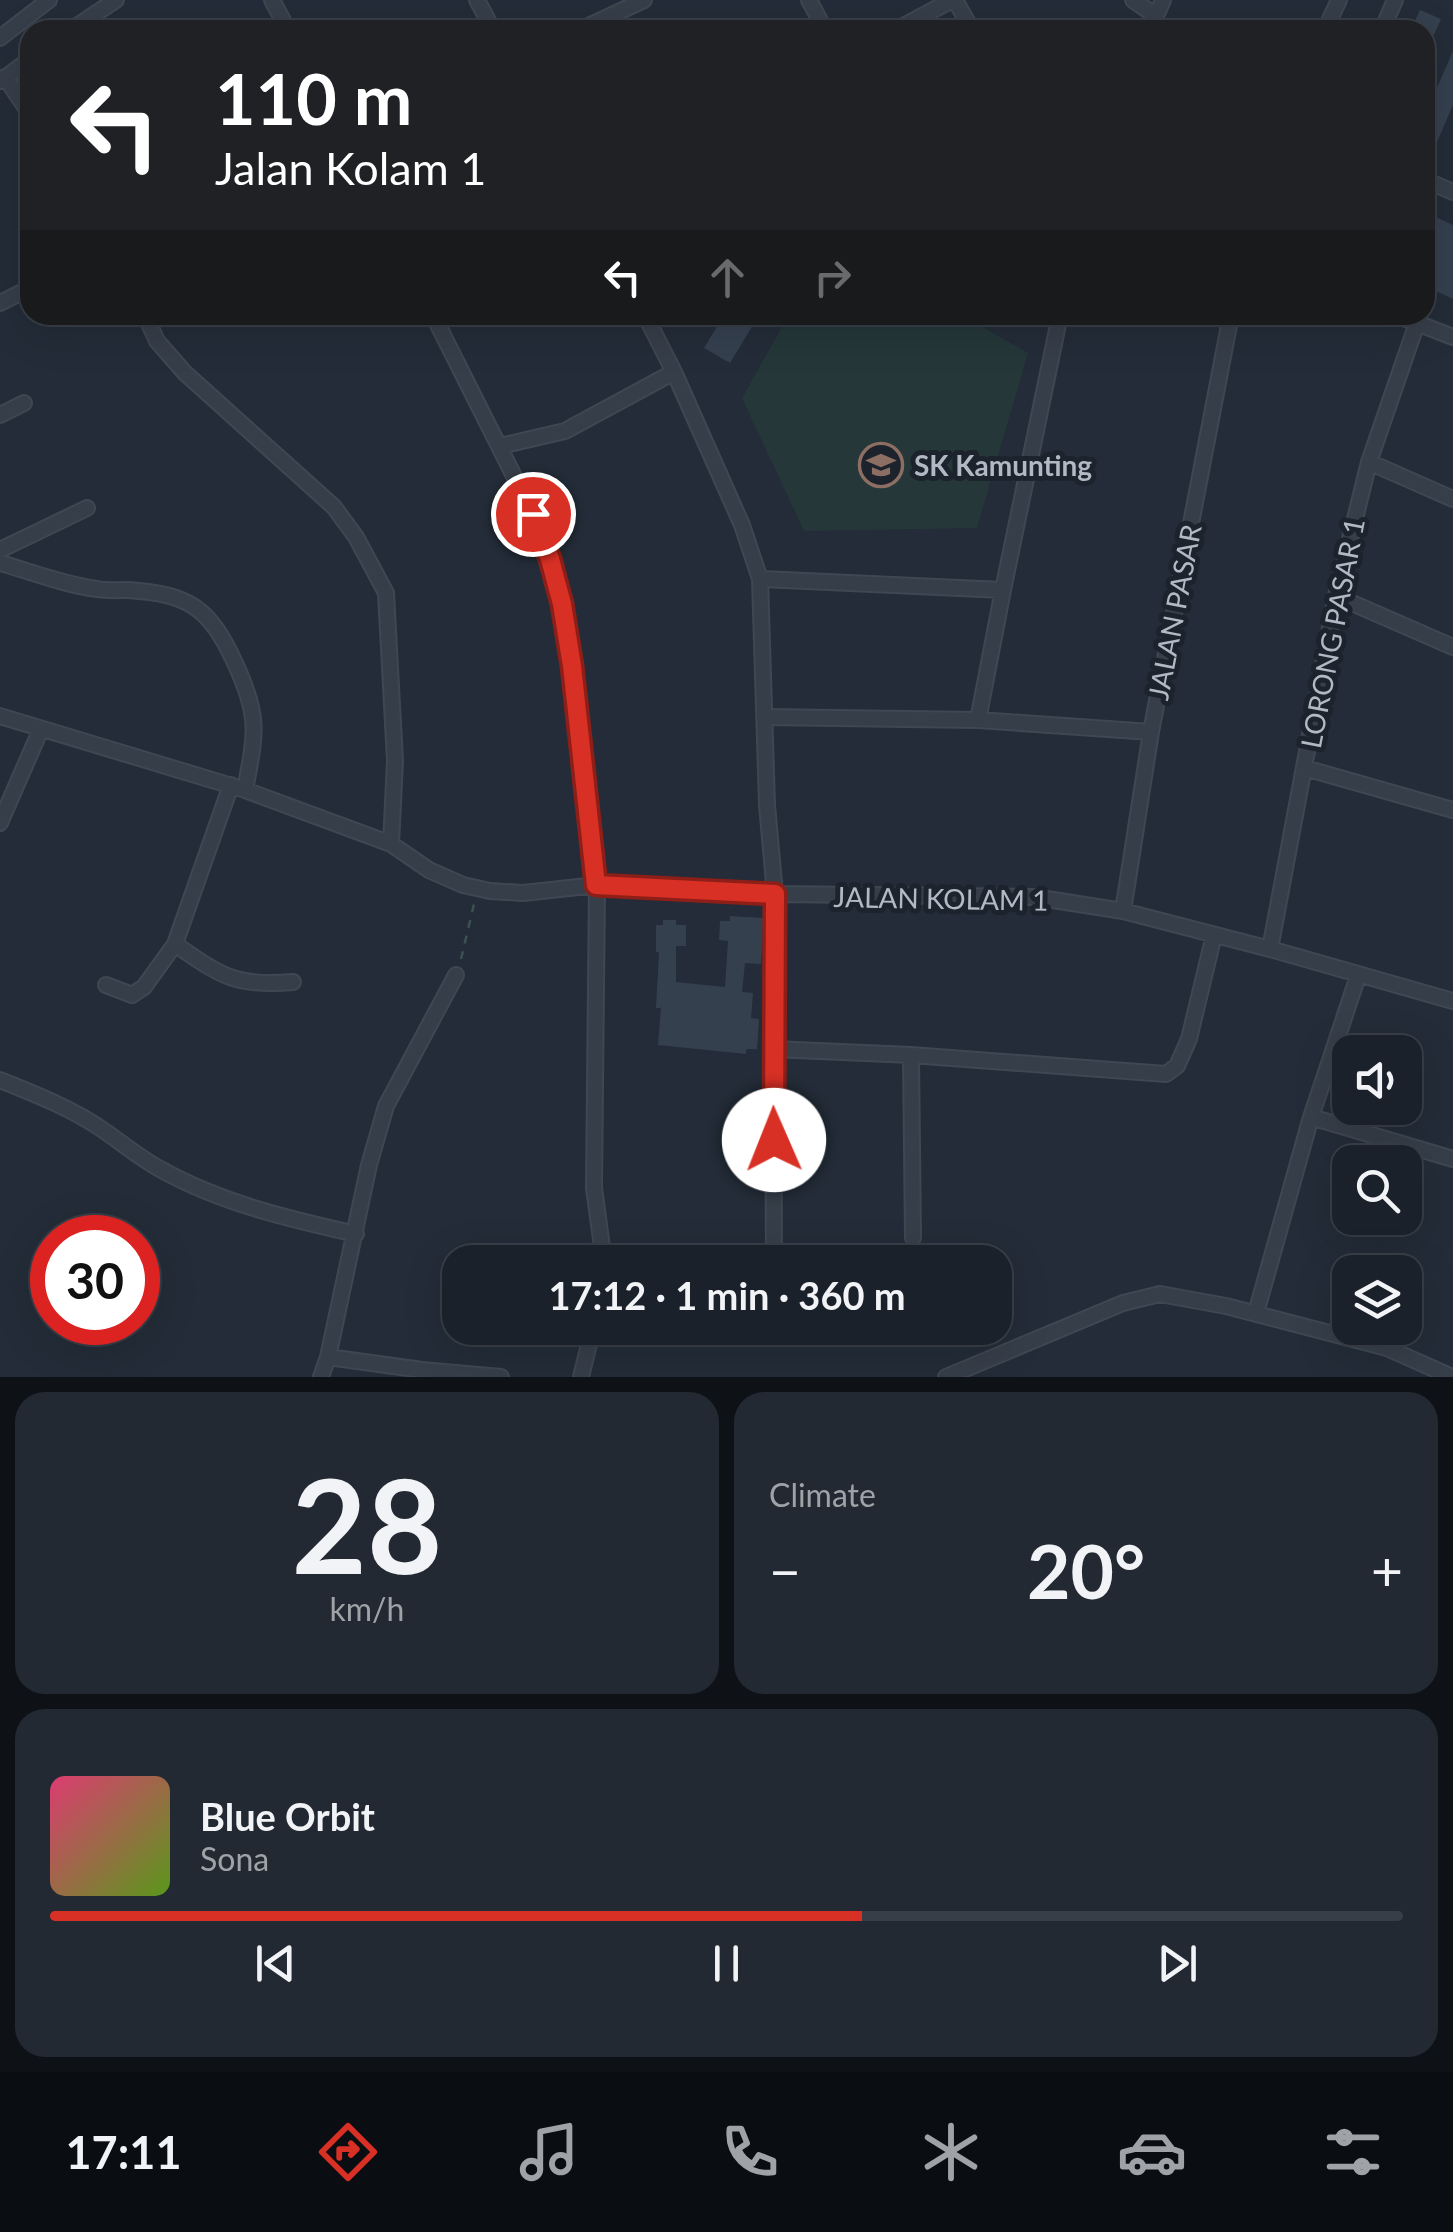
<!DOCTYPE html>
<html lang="en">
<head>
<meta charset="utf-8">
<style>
  body { margin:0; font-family:Lato,sans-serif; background:#232932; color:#f1f3f6; height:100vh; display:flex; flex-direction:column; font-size:38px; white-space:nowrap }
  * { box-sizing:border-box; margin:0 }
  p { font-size:32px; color:#9fa3a8 }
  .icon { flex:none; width:55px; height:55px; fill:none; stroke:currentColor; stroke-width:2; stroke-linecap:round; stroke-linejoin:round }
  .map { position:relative; height:1377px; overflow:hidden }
  .sheet { display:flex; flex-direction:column; gap:15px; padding:15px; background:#0e1217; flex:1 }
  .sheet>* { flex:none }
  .top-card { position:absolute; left:20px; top:20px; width:1415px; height:305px; border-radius:30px; box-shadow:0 10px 40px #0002,0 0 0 2px #383e47; background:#202124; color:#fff; overflow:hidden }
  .tools { position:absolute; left:1332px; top:1035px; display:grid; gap:20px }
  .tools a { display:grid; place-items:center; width:90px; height:90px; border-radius:20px; background:#1a212a; box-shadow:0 10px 40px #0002,0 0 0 2px #383e47; font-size:50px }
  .speed { position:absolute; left:30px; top:1215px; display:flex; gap:20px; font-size:50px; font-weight:700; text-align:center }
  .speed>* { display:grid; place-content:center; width:130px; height:130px; border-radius:50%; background:#1a212a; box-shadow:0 10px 40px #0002,0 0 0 2px #383e47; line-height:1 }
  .speed .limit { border:15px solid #d22; background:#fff; color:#111 }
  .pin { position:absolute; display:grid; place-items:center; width:85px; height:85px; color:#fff; margin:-42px; border:5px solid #fff; border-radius:50%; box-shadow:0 2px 10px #0007 }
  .me { position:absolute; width:110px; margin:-55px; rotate:359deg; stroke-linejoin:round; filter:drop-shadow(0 0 8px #0008) }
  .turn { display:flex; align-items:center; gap:35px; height:210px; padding:0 30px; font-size:45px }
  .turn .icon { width:130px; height:130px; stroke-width:2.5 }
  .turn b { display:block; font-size:70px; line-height:85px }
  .lanes { display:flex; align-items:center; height:95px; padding:0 30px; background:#0003; justify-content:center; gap:50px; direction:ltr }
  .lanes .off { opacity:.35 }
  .big { font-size:75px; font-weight:700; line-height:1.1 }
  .sheet .card { flex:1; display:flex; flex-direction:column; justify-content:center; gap:15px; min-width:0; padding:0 35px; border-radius:30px; background:#232932 }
  .sheet .dial { align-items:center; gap:0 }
  .dial b { font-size:130px; line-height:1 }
  .song { display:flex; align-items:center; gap:30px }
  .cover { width:120px; height:120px; border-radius:15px; background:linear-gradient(135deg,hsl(340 70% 55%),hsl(90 70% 35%)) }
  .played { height:10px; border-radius:5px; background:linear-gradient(90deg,#d93025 60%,#383e47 60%) }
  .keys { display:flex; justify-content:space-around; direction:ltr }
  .heat { display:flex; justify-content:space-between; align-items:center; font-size:55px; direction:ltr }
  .sheet .tiles { flex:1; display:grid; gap:15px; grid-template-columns:1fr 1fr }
  .card:last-child { grid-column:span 2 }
  .trip { position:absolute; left:442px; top:1245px; width:570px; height:100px; border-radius:30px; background:#1a212a; box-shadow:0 10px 40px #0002,0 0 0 2px #383e47; font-weight:700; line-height:100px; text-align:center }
  .tab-bar { display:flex; height:160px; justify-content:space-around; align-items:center; background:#0a0d11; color:#9fa3a8 }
  .tab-bar .icon { width:70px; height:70px }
  .tab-bar .selected { color:#d93025 }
  .tab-bar b { font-size:45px; color:#f1f3f6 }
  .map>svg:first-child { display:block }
</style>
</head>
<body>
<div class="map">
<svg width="1453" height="1377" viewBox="0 0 1453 1377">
  <rect width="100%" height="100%" fill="#232c38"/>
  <path fill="#253739" d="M801 315H982L981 326 1028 353 977 528 804 531 742 398 787 318 796 322Z"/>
  <path fill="#35404f" d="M1420 10 1441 19 1425 55V30H1411Z
    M1453 51V105L1434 149 1425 146V115Z
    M1425 212 1453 225V299L1425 286Z
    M724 315H759L730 363 704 348Z
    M730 916 764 918 761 964 745 963 742 992 753 993 751 1018 759 1019 757 1049H746V1054L658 1045 661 1008H656L659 952H656V925H663V920H676V925H686V946H676V982L725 987 728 941 719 940 720 921H730Z"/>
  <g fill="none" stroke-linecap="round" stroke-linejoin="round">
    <defs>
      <path id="street" d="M272 0 288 30
        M477 0 493 30
        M809 0 825 30
        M955 0 972 30
        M1133 0 1156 16
        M71 30 116 0
        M580 30 644 0
        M896 30 952 0
        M1150 30 1163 0
        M1325 30 1339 0
        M1382 30 1395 0
        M0 38 49 0
        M5 77 30 114
        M1 81 30 59
        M1425 180 1453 192
        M0 303 30 288
        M145 315 157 341 185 373 334 507 356 537 386 593 395 761 391 844
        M433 315 533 514 550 559 562 604 572 666 597 885 594 1188 604 1262
        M645 315 674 372 742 525 760 579 767 805 775 894 773 1049 774 1262
        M1396 315 1453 337
        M0 415 24 403
        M500 446 565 431 674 372
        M1369 462 1453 499
        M0 550 87 508
        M0 563C32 572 65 585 97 589 107 591 118 590 128 590 189 594 209 607 235 663 260 717 256 732 245 790
        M760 579 1003 590
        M1336 596 1453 647
        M0 716 245 790 391 844 429 870 463 885 490 891 523 893 597 885 775 894 1034 897 1123 911 1270 949 1453 1001
        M765 717 978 720 1151 732
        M978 720 1003 590 1060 315
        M1305 768 1453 810
        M0 823 41 729
        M1123 911 1151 732 1231 315
        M175 944C221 976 235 987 293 982
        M1270 949 1336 596 1369 462 1417 323
        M106 985 132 995 144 987 175 944 231 785
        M773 1049 911 1055 1166 1074 1177 1066 1189 1039 1214 935
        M911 1055 913 1238
        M0 1080C35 1094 73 1109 103 1130 122 1143 140 1158 160 1169 221 1203 289 1219 356 1234
        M1311 1117 1453 1159
        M1256 1313 1311 1117 1358 976
        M328 1357 422 1370 501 1377
        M321 1377 328 1357 369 1165 386 1106 456 975
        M581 1377 593 1328
        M946 1377 1123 1303 1160 1294 1226 1306 1387 1348 1452 1377"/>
    </defs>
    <use href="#street" stroke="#3f4752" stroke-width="18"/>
    <path stroke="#3d5052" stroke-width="2.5" stroke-dasharray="8 8" stroke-linecap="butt" d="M461 959 474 904"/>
    <use href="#street" stroke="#363e49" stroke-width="14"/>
  </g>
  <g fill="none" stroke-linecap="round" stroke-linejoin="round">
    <defs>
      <path id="route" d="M533 514 550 559 562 604 572 666 596 885 775 894 774 1140"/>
    </defs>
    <use href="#route" stroke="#8d1f18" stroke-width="25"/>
    <use href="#route" stroke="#d93025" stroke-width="18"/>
  </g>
  <defs>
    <symbol id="school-ring" viewBox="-11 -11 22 22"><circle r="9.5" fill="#1c232d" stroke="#8d6e63" stroke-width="1.5"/><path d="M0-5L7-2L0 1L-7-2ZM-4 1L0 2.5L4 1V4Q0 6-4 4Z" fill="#8d6e63"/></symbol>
  </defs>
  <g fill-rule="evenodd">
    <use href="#school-ring" x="856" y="440" width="50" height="50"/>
  </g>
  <g text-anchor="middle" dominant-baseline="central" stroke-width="10" stroke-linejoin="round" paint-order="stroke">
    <g font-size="28" font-weight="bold" fill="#b1b9c5" stroke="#1c232d" text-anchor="start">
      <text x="914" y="465">SK Kamunting</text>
    </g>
    <g font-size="28" fill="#b1b9c5" stroke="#1c232d">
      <text transform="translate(1174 612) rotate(-79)">JALAN PASAR</text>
      <text transform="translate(1332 633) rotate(-79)">LORONG PASAR 1</text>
      <text transform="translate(941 898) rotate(1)">JALAN KOLAM 1</text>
    </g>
  </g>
</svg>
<div class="tools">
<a><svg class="icon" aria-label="sound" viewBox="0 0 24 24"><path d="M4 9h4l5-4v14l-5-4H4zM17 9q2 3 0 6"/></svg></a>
<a><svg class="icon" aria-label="search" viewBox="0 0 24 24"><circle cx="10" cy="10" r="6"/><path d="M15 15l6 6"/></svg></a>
<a><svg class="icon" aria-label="layers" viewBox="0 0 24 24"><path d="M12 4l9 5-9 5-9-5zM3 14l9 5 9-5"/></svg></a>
</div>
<div class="speed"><div class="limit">30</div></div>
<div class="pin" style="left:533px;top:514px;background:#d93025"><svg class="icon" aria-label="arrive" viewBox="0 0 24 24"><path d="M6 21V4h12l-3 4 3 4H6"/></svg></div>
<svg class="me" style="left:774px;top:1140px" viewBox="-20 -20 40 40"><circle r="19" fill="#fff"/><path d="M0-13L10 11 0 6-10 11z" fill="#d93025"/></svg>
<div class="trip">17:12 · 1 min · 360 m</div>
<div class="top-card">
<div class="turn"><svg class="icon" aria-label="left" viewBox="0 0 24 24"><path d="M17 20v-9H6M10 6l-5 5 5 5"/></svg><div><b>110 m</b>Jalan Kolam 1</div></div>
<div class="lanes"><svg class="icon" aria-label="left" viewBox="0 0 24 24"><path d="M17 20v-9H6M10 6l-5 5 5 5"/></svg><svg class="icon off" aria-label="ahead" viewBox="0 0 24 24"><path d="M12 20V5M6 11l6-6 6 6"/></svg><svg class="icon off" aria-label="right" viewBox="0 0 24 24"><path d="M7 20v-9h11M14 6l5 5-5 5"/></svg></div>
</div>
</div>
<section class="sheet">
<div class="tiles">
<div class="card dial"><b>28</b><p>km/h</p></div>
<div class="card"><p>Climate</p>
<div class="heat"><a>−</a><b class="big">20°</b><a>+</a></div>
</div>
<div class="card">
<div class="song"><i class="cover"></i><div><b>Blue Orbit</b><p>Sona</p></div></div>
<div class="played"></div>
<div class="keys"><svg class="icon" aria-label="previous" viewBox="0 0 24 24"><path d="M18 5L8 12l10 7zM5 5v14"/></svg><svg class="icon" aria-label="pause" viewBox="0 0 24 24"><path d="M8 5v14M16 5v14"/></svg><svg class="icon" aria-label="next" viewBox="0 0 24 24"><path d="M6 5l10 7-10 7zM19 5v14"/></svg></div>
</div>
</div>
</section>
<nav class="tab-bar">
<b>17:11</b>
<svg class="icon selected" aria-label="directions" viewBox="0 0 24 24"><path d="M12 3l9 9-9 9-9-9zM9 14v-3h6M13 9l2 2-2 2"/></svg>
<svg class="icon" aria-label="music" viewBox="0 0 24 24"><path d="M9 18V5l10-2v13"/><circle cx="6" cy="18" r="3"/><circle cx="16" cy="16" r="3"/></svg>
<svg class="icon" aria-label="phone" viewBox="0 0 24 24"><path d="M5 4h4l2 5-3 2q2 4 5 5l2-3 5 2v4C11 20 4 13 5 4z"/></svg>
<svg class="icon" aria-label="climate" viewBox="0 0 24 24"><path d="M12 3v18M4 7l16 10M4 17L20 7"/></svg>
<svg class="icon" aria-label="car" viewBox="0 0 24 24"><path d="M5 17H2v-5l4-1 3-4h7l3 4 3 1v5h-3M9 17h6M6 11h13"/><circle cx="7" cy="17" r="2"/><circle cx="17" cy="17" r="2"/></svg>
<svg class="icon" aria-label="filters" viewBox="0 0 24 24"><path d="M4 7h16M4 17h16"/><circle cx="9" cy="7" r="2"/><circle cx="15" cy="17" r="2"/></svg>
</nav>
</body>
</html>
